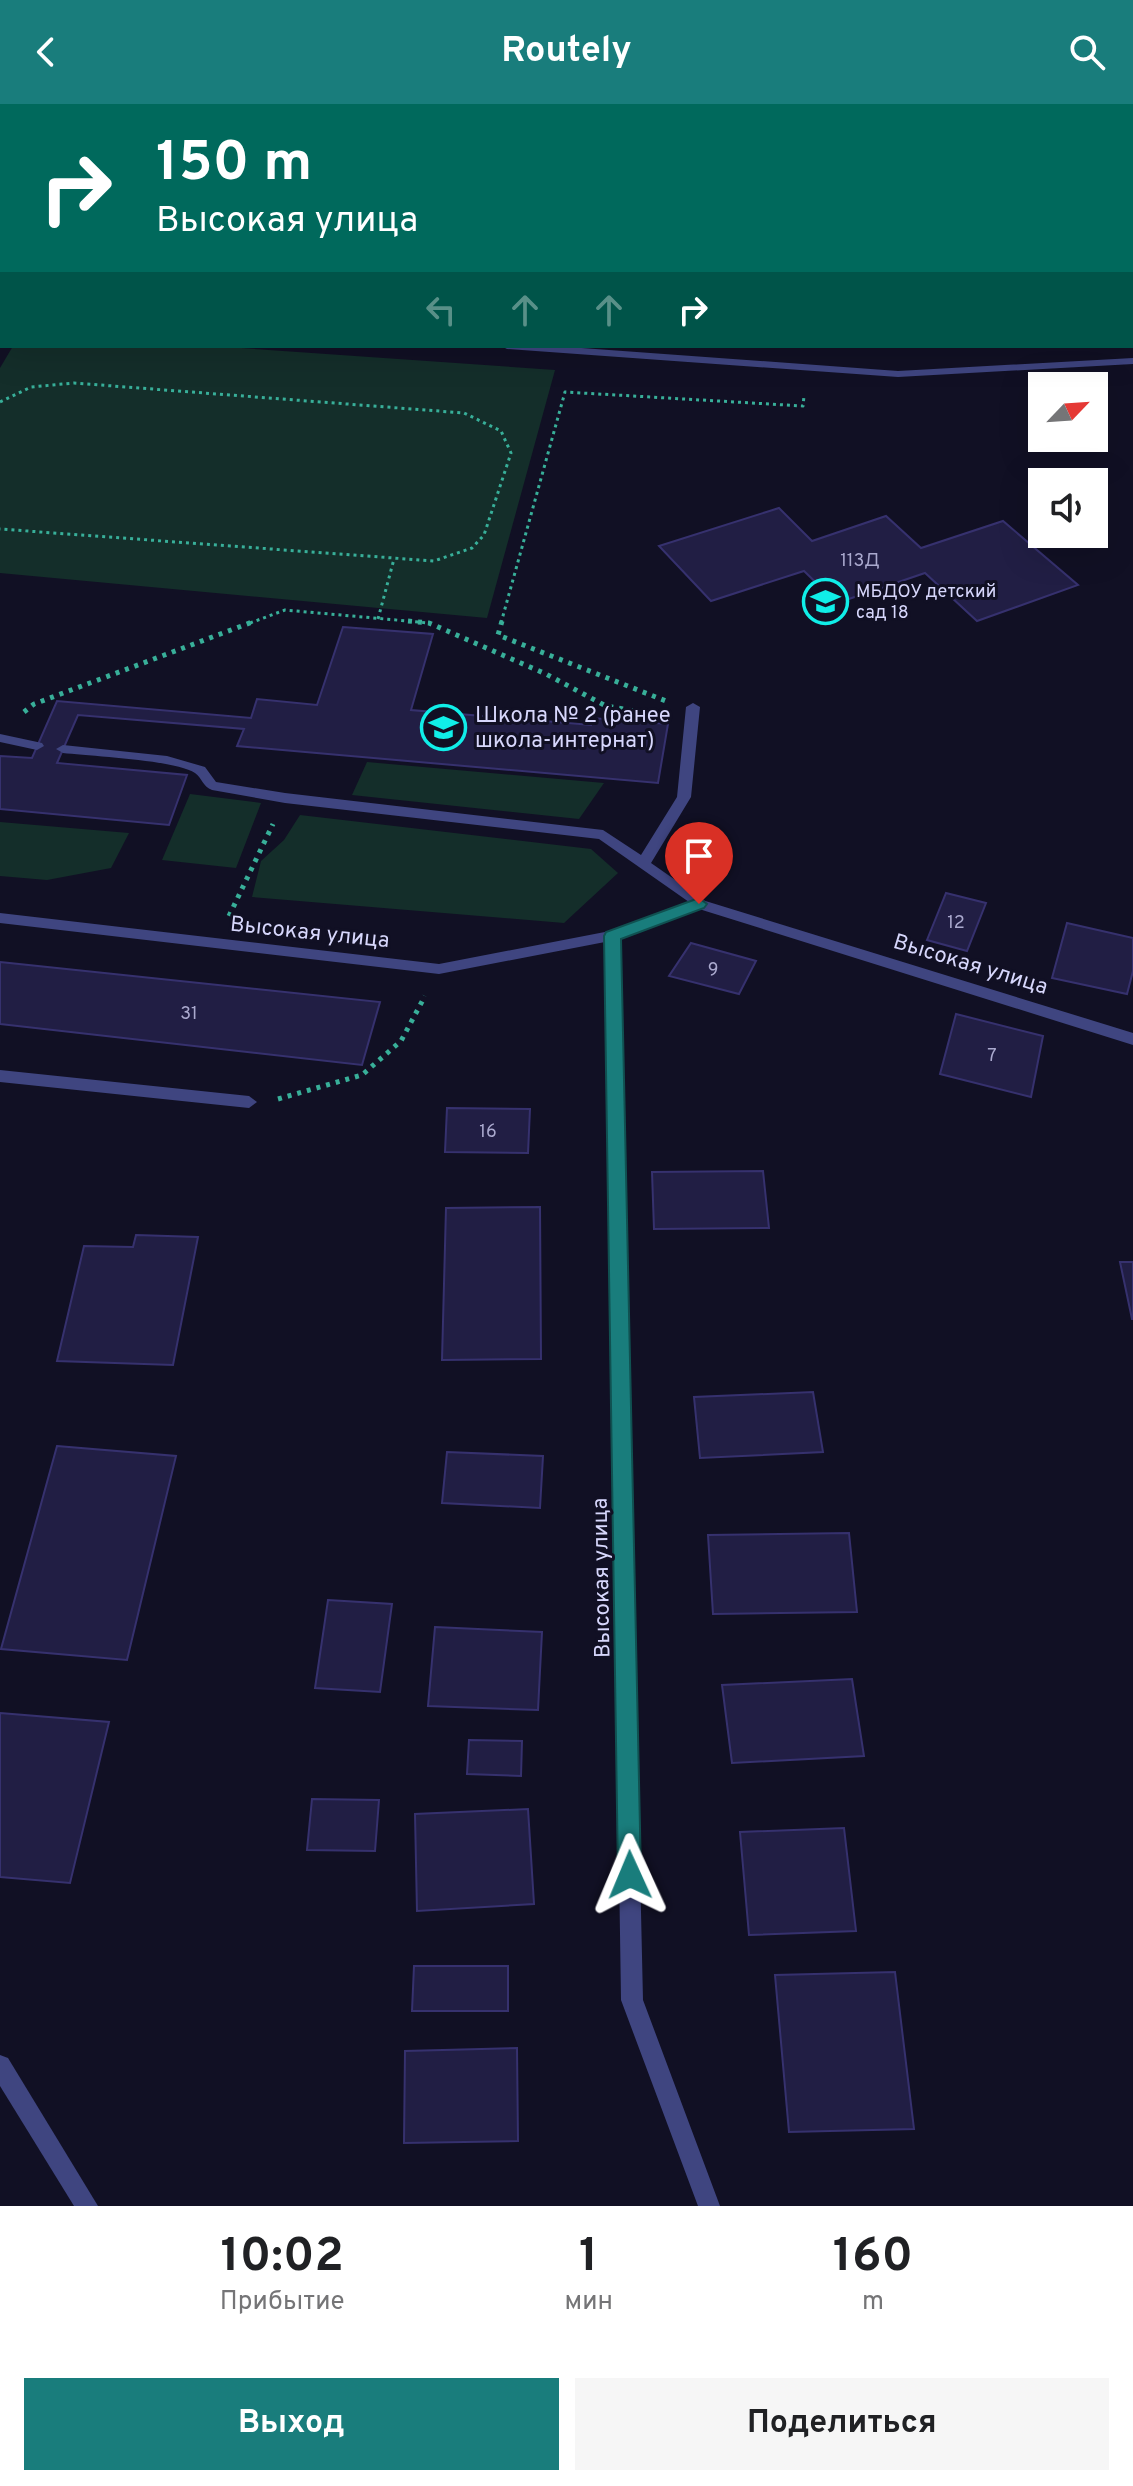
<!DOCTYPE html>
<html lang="ru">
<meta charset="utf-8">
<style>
body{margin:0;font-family:Overpass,sans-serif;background:#f6f6f6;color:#202124;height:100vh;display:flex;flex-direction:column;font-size:30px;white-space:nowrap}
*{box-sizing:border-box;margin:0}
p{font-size:26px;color:#757577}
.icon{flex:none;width:44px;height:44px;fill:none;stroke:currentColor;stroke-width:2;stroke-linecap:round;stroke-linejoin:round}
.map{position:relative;height:2102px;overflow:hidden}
.side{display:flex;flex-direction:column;background:#fff;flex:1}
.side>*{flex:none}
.top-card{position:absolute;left:0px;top:0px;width:1134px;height:244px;box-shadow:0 8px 32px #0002;background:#00695c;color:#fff;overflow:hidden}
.needle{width:52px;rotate:65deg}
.tools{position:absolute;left:1028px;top:268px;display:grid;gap:16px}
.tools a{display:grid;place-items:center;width:80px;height:80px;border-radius:0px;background:#fff;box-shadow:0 8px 32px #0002;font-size:40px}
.pin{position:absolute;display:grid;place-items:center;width:68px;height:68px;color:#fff;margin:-82px -34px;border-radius:50% 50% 50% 0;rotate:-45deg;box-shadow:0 0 8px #0007}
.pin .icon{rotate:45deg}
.me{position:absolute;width:88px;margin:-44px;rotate:359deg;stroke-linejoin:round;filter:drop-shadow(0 0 6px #0008)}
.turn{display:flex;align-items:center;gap:28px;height:168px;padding:0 24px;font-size:36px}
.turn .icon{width:104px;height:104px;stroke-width:2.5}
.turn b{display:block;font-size:56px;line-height:68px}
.lanes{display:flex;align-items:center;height:76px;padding:0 24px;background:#0003;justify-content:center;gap:40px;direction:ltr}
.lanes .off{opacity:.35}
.eta{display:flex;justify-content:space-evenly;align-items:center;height:136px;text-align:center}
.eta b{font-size:48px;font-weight:700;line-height:56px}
.primary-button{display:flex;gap:16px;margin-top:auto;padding:16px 24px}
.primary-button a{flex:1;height:92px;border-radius:0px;background:#197d7c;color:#fff;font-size:32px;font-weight:700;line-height:92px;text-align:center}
.primary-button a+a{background:#f6f6f6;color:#202124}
header{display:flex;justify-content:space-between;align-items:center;height:104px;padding:0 24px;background:#197d7c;color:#fff;font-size:36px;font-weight:700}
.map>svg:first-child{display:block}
.green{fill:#142e2a}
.building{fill:#211e44;stroke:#36316e;stroke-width:2}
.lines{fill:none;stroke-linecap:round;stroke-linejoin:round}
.path-far1{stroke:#38af99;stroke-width:3;stroke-dasharray:3 4;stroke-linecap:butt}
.path{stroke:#38af99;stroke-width:5;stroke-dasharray:4 6;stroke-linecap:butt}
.service{fill:#3f4580;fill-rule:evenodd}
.minor{fill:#3f4580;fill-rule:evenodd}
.tertiary{fill:#3f4580;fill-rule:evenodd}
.route{fill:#197d7c;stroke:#105151;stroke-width:2}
.labels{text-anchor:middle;stroke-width:6;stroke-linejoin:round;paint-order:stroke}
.number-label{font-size:18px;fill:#aaa9ce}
.far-poi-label{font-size:18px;fill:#d7d7fc;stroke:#111024;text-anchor:start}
.poi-label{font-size:22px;fill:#d7d7fc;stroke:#111024;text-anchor:start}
.street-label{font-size:22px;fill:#d7d7fc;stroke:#111024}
</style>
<header><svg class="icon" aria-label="back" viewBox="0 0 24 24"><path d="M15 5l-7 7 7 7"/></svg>Routely<svg class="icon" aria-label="search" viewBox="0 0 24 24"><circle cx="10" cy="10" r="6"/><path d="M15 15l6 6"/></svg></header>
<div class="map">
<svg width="1133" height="2102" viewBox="0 0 1133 2102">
<rect width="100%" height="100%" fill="#111024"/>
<!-- green -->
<g class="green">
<path d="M13,242h200l342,24 -68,248 -487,-45v-205z"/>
<path d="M367,658l237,21 -25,36 -227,-24z"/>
<path d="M190,690l71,9 -25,65 -74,-8z"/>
<path d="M300,711l291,34 27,24 -54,50 -312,-26 9,-36 23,-21z"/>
<path d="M0,718l129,11 -18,35 -64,12 -47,-4z"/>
</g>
<!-- building -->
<g class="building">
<path d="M920,0h84l-84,2z"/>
<path d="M779,404l33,33 74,-25 35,32 82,-27 75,64 -101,36 -52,-48 -88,30 -33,-32 -93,30 -52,-55z"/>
<path d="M343,523l90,7 -22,76 180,15 1,-7 76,6 -10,59 -421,-37 7,-17 -166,-14 -21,48 130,12 -18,50 -169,-16v-53l32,2 25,-57 194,17 6,-19 60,6z"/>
<path d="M946,789l40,10 -19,48 -40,-11z"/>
<path d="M1067,819l66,15v33l-6,23 -75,-16z"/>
<path d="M691,839l65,18 -17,33 -70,-18z"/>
<path d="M0,858l380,40 -18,63 -362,-41z"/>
<path d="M956,910l87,22 -12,61 -91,-23z"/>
<path d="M447,1004l83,1 -2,44 -83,-1z"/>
<path d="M763,1067l6,57 -115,1 -2,-57z"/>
<path d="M540,1103l1,152 -99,1 4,-152z"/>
<path d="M136,1131l62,2 -25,128 -116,-4 27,-115 49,1z"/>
<path d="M1120,1158h13v57h-1z"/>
<path d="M813,1288l10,60 -123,6 -6,-61z"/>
<path d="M57,1342l119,10 -49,204 -126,-11z"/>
<path d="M447,1348l96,4 -3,52 -98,-5z"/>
<path d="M849,1429l8,79 -144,2 -5,-79z"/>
<path d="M328,1496l64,4 -12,88 -65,-4z"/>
<path d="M435,1523l107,5 -4,78 -110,-4z"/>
<path d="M852,1575l12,77 -132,7 -10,-78z"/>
<path d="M0,1609l109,9 -39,161 -70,-6z"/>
<path d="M469,1636l53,1 -1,35 -54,-2z"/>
<path d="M312,1695l67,1 -4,51 -68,-1z"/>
<path d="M528,1705l6,95 -117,7 -2,-97z"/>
<path d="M844,1724l12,103 -107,4 -9,-103z"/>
<path d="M414,1862h94v45h-96z"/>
<path d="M895,1868l19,157 -125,3 -14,-157z"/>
<path d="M517,1944l1,93 -114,2 1,-92z"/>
</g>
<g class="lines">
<!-- path-far1 -->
<g class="path-far1">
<path d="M0,298l31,-15 43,-4 390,30 37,18 10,22 -27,82 -12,13 -38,13 -434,-32"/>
<path d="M378,515l16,-60"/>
<path d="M250,519l35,-13 144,13"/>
<path d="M501,519l64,-231 238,14 1,-10"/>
</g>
<!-- path -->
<g class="path">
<path d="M408,517l21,2 117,51 60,32 56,10"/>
<path d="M502,517l-4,14 168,66"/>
<path d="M24,608l10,-8 221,-83"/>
<path d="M229,812l44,-92"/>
<path d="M278,995l84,-24 39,-34 24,-45"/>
</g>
<!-- service -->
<g class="service">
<path d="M693,599l7,4 -9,90 -40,66 53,37 2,4 -2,4 -5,1 -100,-70 -314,-36 -73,-13c-9,-3 -10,-12 -17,-17 -19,-13 -105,-17 -132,-20l-7,-4 7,-4 104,11 38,11 11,15 69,11 318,37 38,25 36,-58 9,-90z"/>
<path d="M0,630l42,9 2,3 -7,4 -37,-8z"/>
<path d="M0,966l249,26 8,6 -8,6 -249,-26z"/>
<path d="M0,1951l8,3 90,148h-24l-74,-120z"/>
</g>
<!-- minor -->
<g class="minor">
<rect x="1043" y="0" width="10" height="2"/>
<rect x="1132" y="183" width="1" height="7"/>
<path d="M699,795l434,134v12l-434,-136 -80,30 24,1061 77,206h-22l-77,-206 -16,-1058 -166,32 -439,-51v-10l439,51 171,-33z"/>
</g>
<!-- tertiary -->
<g class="tertiary">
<rect x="0" y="202" width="2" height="6"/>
<path d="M501,242h53l344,25 235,-13v6l-235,13 -391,-28z"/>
</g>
</g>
<!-- route -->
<path class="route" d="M699,794l8,6 -3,4 -83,31 20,936 -3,8 -8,3 -9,-3 -3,-8 -14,-939 2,-4z"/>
<!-- icons -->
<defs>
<symbol id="school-ring" viewBox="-11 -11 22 22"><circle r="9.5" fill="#111024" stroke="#10eee8" stroke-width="1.5"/><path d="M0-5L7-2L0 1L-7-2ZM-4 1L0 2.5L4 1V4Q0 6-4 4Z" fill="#10eee8"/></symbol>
</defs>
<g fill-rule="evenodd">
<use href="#school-ring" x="800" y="472" width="51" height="51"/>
<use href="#school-ring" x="418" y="598" width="51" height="51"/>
</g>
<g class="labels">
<!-- number labels -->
<g class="number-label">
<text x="860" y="462">113Д</text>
<text x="956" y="824">12</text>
<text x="713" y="871">9</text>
<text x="189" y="915">31</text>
<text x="992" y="957">7</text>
<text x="488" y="1033">16</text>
</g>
<!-- far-poi labels -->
<g class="far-poi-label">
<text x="856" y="493">МБДОУ детский<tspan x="856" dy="21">сад 18</tspan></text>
</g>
<!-- poi labels -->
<g class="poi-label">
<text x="475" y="618">Школа № 2 (ранее<tspan x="475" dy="25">школа-интернат)</tspan></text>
</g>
<!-- street labels -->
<g class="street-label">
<text transform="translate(310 827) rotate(6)" y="8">Высокая улица</text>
<text transform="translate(971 859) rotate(17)" y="8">Высокая улица</text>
<text transform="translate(600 1474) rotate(-91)" y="8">Высокая улица</text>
</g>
</g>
</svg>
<div class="tools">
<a><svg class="needle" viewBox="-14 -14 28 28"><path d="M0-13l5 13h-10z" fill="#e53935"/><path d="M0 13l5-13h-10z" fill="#757577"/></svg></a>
<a><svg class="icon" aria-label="sound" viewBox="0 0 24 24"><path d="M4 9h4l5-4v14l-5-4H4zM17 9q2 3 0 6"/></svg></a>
</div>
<div class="pin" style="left:699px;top:800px;background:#d93025"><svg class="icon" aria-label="arrive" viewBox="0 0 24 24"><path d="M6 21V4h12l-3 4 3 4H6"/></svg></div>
<svg class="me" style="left:630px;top:1771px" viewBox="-20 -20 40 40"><path d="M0-17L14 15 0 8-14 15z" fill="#197d7c" stroke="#fff" stroke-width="4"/></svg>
<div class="top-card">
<div class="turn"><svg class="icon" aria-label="right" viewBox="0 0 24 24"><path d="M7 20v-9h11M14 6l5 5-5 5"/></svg><div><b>150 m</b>Высокая улица</div></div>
<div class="lanes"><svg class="icon off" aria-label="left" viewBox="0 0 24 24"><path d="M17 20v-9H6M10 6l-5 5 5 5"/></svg><svg class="icon off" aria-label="ahead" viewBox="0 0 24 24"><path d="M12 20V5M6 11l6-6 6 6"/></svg><svg class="icon off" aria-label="ahead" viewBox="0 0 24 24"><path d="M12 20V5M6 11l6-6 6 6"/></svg><svg class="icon" aria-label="right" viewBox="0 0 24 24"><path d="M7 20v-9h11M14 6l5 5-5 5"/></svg></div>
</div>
</div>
<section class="side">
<div class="eta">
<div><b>10:02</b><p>Прибытие</p></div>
<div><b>1</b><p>мин</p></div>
<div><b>160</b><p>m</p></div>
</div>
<div class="primary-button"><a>Выход</a><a>Поделиться</a></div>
</section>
